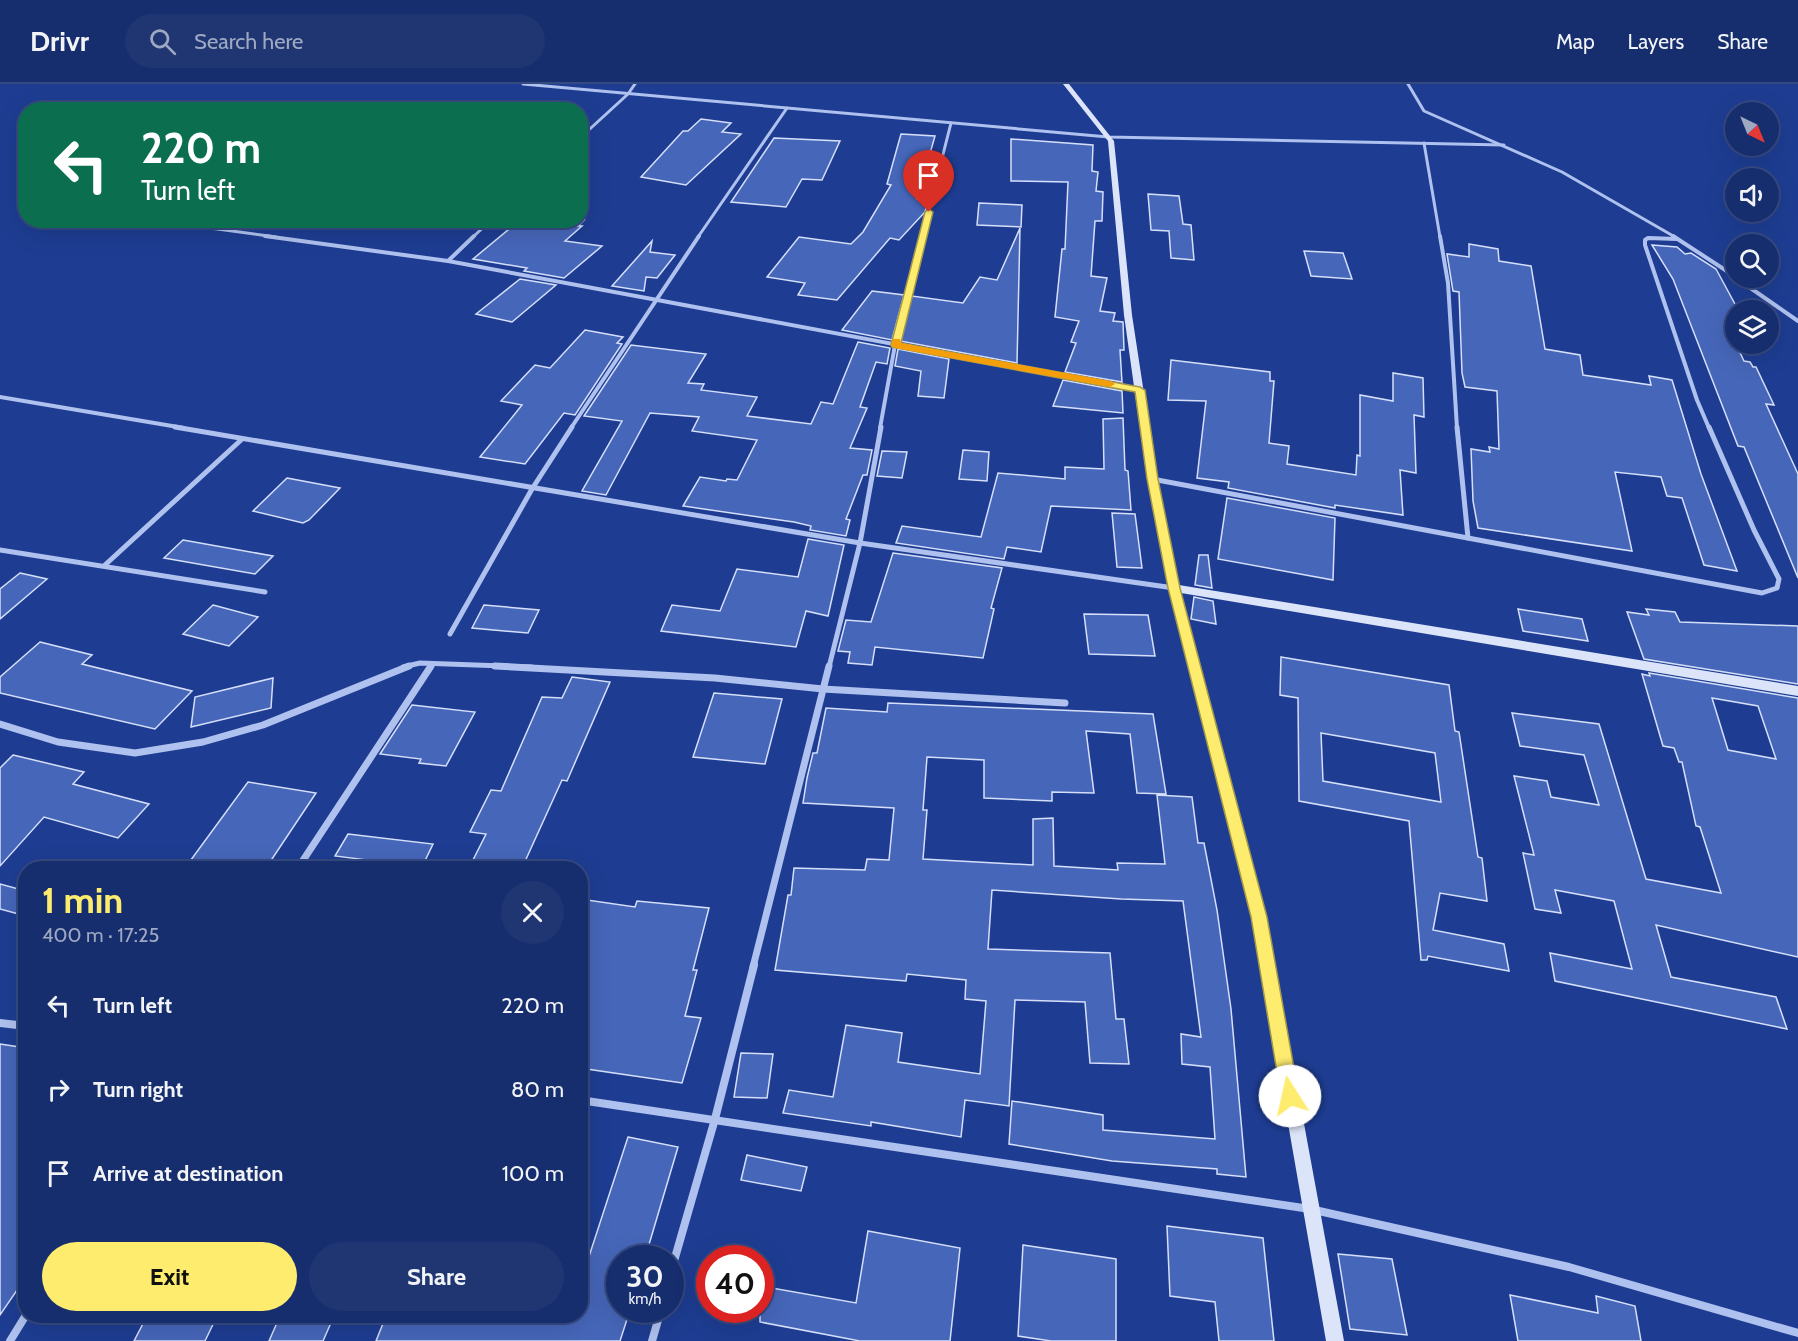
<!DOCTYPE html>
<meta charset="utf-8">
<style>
body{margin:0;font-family:Cabin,sans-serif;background:#1f3673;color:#f1f3f6;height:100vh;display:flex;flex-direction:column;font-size:22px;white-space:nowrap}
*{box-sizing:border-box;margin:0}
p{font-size:20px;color:#9ea8c2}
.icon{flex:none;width:33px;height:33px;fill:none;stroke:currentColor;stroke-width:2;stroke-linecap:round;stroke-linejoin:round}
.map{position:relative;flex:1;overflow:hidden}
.details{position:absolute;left:18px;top:777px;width:570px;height:462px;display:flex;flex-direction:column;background:#162e6e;border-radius:24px;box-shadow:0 6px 24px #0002,0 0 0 2px #354a81}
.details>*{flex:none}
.hud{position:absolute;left:18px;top:18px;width:570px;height:126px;border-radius:24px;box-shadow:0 6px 24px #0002,0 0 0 2px #354a81;background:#0b6e4f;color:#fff;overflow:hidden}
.needle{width:39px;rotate:137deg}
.buttons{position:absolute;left:1725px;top:18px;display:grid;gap:12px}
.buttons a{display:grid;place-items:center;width:54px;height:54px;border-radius:50%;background:#162e6e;box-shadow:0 6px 24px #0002,0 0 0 2px #354a81;font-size:30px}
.speed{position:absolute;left:606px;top:1161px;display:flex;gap:12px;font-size:30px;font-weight:700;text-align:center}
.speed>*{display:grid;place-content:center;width:78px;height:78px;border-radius:50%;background:#162e6e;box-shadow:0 6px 24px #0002,0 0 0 2px #354a81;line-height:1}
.speed small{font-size:15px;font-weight:400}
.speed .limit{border:9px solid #d22;background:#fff;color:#111}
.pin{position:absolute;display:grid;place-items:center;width:51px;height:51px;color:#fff;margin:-62px -26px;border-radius:50% 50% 50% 0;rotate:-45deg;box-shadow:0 0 6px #0007}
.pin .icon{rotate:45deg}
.me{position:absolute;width:66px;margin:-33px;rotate:350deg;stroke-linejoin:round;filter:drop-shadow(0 0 4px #0008)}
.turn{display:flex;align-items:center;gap:21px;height:126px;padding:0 24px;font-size:27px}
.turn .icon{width:78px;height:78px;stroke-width:2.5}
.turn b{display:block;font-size:42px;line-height:51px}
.round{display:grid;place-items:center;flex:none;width:63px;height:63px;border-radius:32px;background:#1f3673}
.overview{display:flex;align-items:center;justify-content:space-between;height:102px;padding:0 24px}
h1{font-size:36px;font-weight:700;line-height:45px;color:#fdec6e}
.button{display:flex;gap:12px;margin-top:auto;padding:12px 24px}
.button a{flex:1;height:69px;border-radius:36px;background:#fdec6e;color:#111;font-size:24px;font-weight:700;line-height:69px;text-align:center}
.button a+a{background:#1f3673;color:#f1f3f6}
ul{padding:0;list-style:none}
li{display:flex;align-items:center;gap:18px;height:84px;padding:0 24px}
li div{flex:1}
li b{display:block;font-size:22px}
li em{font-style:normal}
header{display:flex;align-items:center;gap:36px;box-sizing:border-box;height:84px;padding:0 30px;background:#162e6e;border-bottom:2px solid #354a81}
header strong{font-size:28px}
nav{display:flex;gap:33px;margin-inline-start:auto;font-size:21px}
.search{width:420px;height:54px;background:#1f3673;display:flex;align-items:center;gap:15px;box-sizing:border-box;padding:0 21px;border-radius:33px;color:#9ea8c2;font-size:22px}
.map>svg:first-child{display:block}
.building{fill:#4666b9;stroke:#d5dffa;stroke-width:1.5;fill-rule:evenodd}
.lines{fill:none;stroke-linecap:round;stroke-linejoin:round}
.street-far4{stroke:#afc1ee;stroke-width:3}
.street-far3{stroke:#afc1ee;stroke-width:4}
.street-far2{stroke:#afc1ee;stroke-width:5}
.street-far1{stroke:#afc1ee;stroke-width:7}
.street{stroke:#afc1ee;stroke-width:8}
.secondary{fill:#dce4fa;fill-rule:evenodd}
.route{fill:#fdec6e;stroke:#a49948;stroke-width:1.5}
.slow{fill:#f59e0b}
</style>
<header>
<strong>Drivr</strong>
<div class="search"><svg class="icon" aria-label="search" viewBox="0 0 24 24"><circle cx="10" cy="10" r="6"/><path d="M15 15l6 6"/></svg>Search here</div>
<nav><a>Map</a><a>Layers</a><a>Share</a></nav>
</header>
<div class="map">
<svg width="1798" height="1257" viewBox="0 0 1798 1257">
<rect width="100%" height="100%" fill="#1e3d92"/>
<!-- building -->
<g class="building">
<path d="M701,35l30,4 -9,9 19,2 -55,51 -45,-8 42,-46h5z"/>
<path d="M901,50l34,2 -18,63 11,1 -3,12 -26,28 -9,-2 -53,62 -39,-5 7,-12 -38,-6 32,-40 52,7 12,-12 28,-47 -4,-1z"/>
<path d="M774,54l66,3 -18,39 -20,-1 -16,28 -55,-5z"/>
<path d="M1011,55l82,6 -1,26 6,1 -2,19 7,1 -1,29h-7l-4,55 16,2 -7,33 15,2 -2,8 10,1 1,28h-4l2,32 -57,-10 11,-29 -5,-1 8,-21 -24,-4 7,-68h3l3,-67 -57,-1z"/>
<path d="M1148,110l31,2 4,28 8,1 3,35 -23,-2 -2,-27 -18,-1z"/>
<path d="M979,119l43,2 -1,22 -44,-2z"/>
<path d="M520,136h64l-6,6h4l-17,15 37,5 -38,32 -40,-7 3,-3 -54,-9z"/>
<path d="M1020,144l-3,135 -117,-22 12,-45 51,7 17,-26 17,3z"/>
<path d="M652,157l-2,11 25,3 -18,23 -11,-1 -2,14 -32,-5z"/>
<path d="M1469,160l29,5 1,12 32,5 14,83 35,6 3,20 68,10 -2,-9 23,4 29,94 36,97 -33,-6 -22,-67 -15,-2 -6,-19 -46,-5 17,79 -154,-23 -5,-27 -2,-52 19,3 -1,-5 10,2 -2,-58 -32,-4 -3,-14 -3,-81 -6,-1 -6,-37 22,3z"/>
<path d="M1652,161l25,2 8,7 6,-1 25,16 20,37v38l8,17 6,1 3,5h3l18,38 -8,-1 32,70v104l-54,-131 -6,-1 -65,-167z"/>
<path d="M1304,167l39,2 9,26 -41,-3z"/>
<path d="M520,195l36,6 -44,37 -36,-8z"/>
<path d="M872,207l32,4 -12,45 -50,-10z"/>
<path d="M585,246l38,7 -6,6 5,1 -47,71 -11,-2 -39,51 -45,-7 42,-52 -21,-4 34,-36 15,3z"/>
<path d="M858,258l32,6 -3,16 -11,-2 -16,45 7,1 -17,40 22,2 -5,25h-4l-17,44 4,1 -4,16 -36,-6 1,-4 -17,-4 -111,-16 17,-29 26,4 1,-2 10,1 20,-40 -65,-9 7,-14 -49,-4 -44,82 -24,-4 40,-70 -38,-5 47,-71 75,9 -18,29 16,1 -3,6 56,7 -10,19 64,8 10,-22 12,2z"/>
<path d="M898,265l51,10 -5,39 -26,-2 3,-25 -26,-5z"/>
<path d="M1171,276l99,12v9h4l-5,62 20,3 -2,18 69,11 1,-20 3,1v-61l33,6v-28l30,5 1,39 -10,-2 2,58 -16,-3 3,45 -68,-10v3l-107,-20 1,-6 -32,-4 9,-77 -38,-1z"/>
<path d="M1063,296l59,11 1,22 -70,-7z"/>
<path d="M1123,334l2,52 3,1 3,39 -80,-4 -10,46 -34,-5 -3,12 -108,-16 6,-17 79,11 17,-64 67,6v-12l39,2 -1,-50z"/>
<path d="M963,366l26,2 -2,29 -28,-2z"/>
<path d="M882,367l25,1 -5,26 -25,-2z"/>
<path d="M287,394l53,10 -31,32 -6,3 -50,-12z"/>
<path d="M1227,414l108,20 -2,62 -115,-21z"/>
<path d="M1112,429l23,1 7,54 -25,-1z"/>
<path d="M808,455l36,6 -16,71 -22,-5 -10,36 -135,-16 11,-26 48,6 17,-42 61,8z"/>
<path d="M183,456l90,16 -18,18 -91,-16z"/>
<path d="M893,469l109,15 -11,40 3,1 -11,49 -108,-11 -3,18 -24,-2 2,-11 -12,-1 8,-31 25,2z"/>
<path d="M1199,471h9l4,33 -17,-3z"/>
<path d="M20,489l27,6 -47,40v-30z"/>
<path d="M1194,513l19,4 3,23 -25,-5z"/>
<path d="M213,521l45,12 -29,29 -46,-12z"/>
<path d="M484,521l55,5 -11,23 -56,-5z"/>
<path d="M1518,525l64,10 6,22 -65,-10z"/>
<path d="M1646,525l29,3 5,10 118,4v58l-154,-25 -17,-47 22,3z"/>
<path d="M1084,530l64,1 7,41 -66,-2z"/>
<path d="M40,558l52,13 -10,9 110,27 -37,38 -155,-36v-16z"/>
<path d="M1281,573l168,28 6,46 4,1 19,125 4,1 5,43 -47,-8 -7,37 71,14 5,27 -81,-15 -1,4h-6l-12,-139 -110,-20 -1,-103 -18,-3zM1321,649l114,20 6,49 -118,-21z"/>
<path d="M1649,589l149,25v259l-142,-32 15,52 105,20 11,32 -232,-48 -5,-28 82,16 -18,-68 -59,-11 6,23 -26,-4 -12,-56 11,2 -20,-79 33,5 4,16 48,8 -15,-50 -64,-9 -8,-33 87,11 47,155 75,14 -21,-66 -4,-1 -14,-64h-3l-5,-14 -11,-2 -21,-72 8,2zM1712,614l46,8 18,53 -48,-9z"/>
<path d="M572,593l38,5 -43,99 -5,-1 -40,88h-53l17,-34 -16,-2 21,-42 10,1 41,-94 20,1z"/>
<path d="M273,594l-2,30 -80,19 4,-30z"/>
<path d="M714,609l68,6 -17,65 -72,-7z"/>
<path d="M888,619l265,11 13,80 -29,-1 -7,-59 -44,-3 8,62 -42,-1v9l-68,-3v-38l-57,-3 -4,53h4l-4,49 110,6v-46l20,-1 1,48 64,4 -1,-7 48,1 -8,-69 35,2 6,46h6l13,67 14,99 15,168 -29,-3v-5l-105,-8 -103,-17 3,-43 91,14v15l112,9 -5,-72 -28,-3 -1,-30 20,3 -18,-136 -62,-2 -129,-9 -4,59 122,4 6,66h8l5,45 -39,-1 -5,-61 -70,-2 -6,106 -44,-6 -4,37 -90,-15v4l-88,-13 6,-23 44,7 13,-72 56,8 -4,29 82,12 6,-73 -21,-2 1,-19 -59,-6 -1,7 -131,-11 13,-75h3l3,-27 71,2 2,-11 22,1 5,-52 -91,-5 4,-25 6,-25h4l9,-45 61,4z"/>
<path d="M412,621l63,7 -29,54 -27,-3 2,-4 -41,-5z"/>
<path d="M13,671l71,17 -11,12 76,20 -31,34 -74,-21 -44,49v-98z"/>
<path d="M248,698l68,11 -50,75h-81z"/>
<path d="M348,750l85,10 -11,23 -87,-11z"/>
<path d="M0,800l26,7v25l-26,-7z"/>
<path d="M580,815l55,8 2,-6 72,7 -16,62h4l-12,46 16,2 -19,65 -102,-15z"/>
<path d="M0,960l26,4v229l-26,38z"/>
<path d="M741,969l32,1 -6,44 -33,-1z"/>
<path d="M628,1053l50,10 -33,111h-25v52h10l-10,31h-244l10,-25h194v-32z"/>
<path d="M747,1071l60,12 -6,24 -60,-11z"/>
<path d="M1167,1142l96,12 11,103h-55l-4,-39 -45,-6z"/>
<path d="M868,1147l92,17 -10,93h-90l-100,-19v-36l96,17z"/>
<path d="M1023,1161l93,14v82h-65l-33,-5z"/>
<path d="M1338,1170l54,5 15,76 -57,-6z"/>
<path d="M1510,1211l88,18 -2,-17 39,10 6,35h-123z"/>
<path d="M147,1232h70l-12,25h-71z"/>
<path d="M280,1232h54l-11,25h-54z"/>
</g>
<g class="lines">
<!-- street-far4 -->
<g class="street-far4">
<path d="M523,0l585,53 396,8"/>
<path d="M1408,0l16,27 138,61 113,65"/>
<path d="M580,54l48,-44 7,-10"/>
<path d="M1424,59l16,94"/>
<path d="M151,136l125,17"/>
<path d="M473,153l18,-17"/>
<path d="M698,153l89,-129"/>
<path d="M922,153l29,-114"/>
</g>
<!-- street-far3 -->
<g class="street-far3">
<path d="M265,152l183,25 692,129"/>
<path d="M1440,152l8,47 9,145"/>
<path d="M1673,152l63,41"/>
<path d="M1677,155l-29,-1 -3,2v5l52,155 12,28"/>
<path d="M448,177l26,-25"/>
<path d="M1736,194l62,43"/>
<path d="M0,313l184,31"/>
<path d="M571,344l128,-192"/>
<path d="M880,344l15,-83 28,-109"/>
</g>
<!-- street-far2 -->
<g class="street-far2">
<path d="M175,343l685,116 314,45"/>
<path d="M1457,343l11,111"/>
<path d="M1152,395l610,114 15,-5 2,-9 -25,-49 -45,-103"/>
<path d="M0,466l265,42"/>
<path d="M105,481l136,-125"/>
<path d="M450,550l82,-145 40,-62"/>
<path d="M403,583l17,-4 112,4"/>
<path d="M430,583l2,-3"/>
<path d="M829,583l31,-124 21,-116"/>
</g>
<!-- street-far1 -->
<g class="street-far1">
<path d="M495,582l220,12 108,11 242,14"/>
<path d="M0,640l58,18 77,11 68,-11 60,-17 146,-59"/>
<path d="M298,784l133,-202"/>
<path d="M753,883l76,-301"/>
</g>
<!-- street -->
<g class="street">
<path d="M0,939l26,3"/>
<path d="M580,1016l730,109 259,58 229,66"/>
<path d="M670,1191l45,-156 39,-154"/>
<path d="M10,1257l16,-26"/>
<path d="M652,1257l9,-31"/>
</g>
<!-- secondary -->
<path class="secondary" d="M1063,0h6l45,57 18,174 25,164 22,106 619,101v10l-617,-103 85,324 78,424h-18l-74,-424 -83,-329 -22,-109 -23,-164 -16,-174z"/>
</g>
<!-- route -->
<path class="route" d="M929,125l4,3 -32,131 239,44 5,3 13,89 22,109 87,329 32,179 -3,7 -6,2 -6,-2 -3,-7 -30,-179 -83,-329 -21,-109 -12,-87 -243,-45 -1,-2 34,-133z"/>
<!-- slow -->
<path class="slow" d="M893,255h7l1,4 209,38 5,3 -5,3 -215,-39 -4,-3z"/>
</svg>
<div class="buttons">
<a><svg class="needle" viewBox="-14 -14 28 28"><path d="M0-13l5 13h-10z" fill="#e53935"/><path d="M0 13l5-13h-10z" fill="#9ea8c2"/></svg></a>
<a><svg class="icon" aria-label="sound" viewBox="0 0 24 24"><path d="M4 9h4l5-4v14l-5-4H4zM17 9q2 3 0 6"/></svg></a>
<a><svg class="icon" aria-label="search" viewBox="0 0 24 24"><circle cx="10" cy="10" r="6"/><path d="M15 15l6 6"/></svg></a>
<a><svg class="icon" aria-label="layers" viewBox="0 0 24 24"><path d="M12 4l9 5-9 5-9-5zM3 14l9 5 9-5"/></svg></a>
</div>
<div class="speed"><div>30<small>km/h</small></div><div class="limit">40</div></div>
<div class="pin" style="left:929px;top:128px;background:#d93025"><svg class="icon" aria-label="arrive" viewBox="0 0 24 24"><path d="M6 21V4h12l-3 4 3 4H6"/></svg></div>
<svg class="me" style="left:1290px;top:1012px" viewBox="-20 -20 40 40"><circle r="19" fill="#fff"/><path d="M0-13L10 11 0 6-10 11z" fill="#fdec6e"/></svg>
<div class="hud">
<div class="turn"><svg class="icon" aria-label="left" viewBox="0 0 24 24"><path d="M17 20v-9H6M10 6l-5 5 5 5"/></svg><div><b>220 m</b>Turn left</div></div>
</div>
<section class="details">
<div class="overview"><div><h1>1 min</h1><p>400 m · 17:25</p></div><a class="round"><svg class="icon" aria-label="close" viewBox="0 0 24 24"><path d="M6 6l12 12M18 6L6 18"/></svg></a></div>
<ul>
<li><svg class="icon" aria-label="left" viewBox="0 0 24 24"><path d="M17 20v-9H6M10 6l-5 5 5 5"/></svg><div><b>Turn left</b></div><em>220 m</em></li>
<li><svg class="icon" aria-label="right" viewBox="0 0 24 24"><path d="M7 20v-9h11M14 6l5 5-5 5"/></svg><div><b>Turn right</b></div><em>80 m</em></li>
<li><svg class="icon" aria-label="arrive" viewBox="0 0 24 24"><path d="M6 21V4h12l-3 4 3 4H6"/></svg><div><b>Arrive at destination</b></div><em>100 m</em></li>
</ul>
<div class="button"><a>Exit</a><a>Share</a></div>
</section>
</div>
